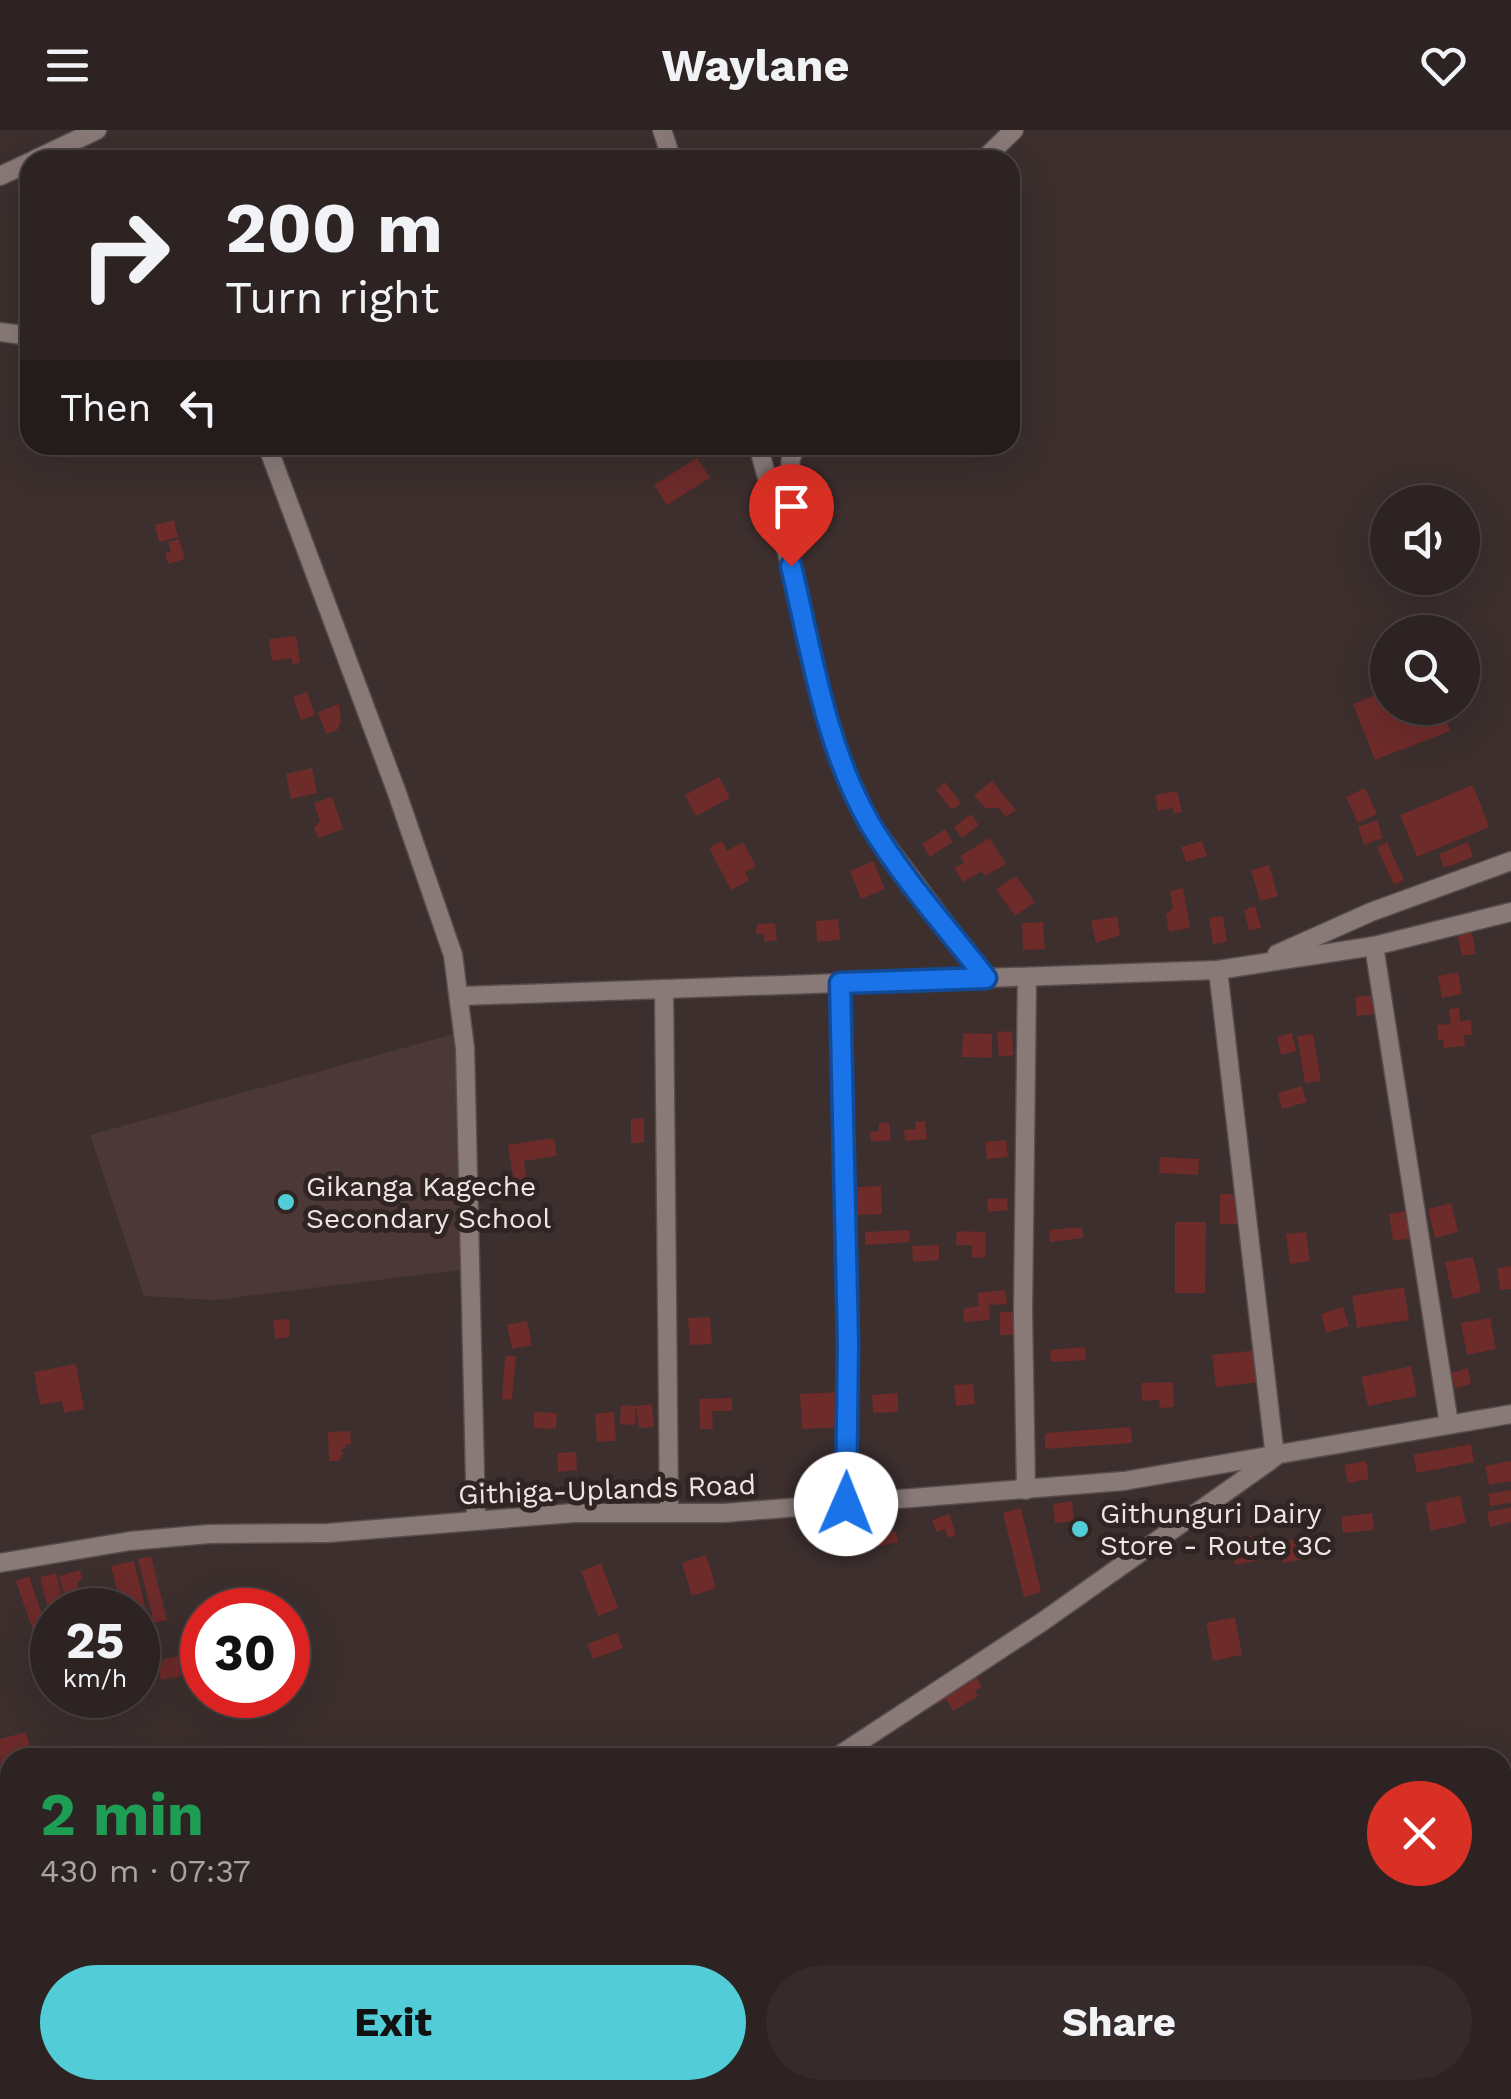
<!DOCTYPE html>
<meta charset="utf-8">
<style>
body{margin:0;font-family:"Work Sans",sans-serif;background:#352b2a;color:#f1f3f6;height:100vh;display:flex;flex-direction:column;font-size:38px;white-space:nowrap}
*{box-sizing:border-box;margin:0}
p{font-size:32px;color:#a7a4a5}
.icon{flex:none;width:55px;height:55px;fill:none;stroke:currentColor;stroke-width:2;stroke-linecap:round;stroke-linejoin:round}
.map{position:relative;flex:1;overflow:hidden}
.sheet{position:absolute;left:0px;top:1618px;width:1512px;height:352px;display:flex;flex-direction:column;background:#2d2322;border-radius:30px 30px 0 0;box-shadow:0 10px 40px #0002,0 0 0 2px #484040}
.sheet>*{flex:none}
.top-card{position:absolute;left:20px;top:20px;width:1000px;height:305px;border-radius:30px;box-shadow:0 10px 40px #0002,0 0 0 2px #484040;background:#2d2322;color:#f1f3f6;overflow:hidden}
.fabs{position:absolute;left:1370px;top:355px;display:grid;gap:20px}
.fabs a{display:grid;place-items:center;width:110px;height:110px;border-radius:50%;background:#2d2322;box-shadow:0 10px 40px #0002,0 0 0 2px #484040;font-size:50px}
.speed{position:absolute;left:30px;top:1458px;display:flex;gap:20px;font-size:50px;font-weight:700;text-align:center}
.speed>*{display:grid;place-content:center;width:130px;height:130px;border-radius:50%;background:#2d2322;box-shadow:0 10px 40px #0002,0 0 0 2px #484040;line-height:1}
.speed small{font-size:25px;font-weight:400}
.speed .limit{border:15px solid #d22;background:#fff;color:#111}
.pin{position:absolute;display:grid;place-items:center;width:85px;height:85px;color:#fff;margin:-102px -42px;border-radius:50% 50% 50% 0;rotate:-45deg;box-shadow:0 0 10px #0007}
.pin .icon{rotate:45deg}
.me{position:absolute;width:110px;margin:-55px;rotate:1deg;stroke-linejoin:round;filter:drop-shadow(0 0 8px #0008)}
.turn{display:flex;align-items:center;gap:35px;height:210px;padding:0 40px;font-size:45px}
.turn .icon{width:130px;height:130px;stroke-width:2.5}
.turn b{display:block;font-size:70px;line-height:85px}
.then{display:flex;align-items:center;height:95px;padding:0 40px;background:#0003;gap:20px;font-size:38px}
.round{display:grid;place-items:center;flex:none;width:105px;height:105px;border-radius:52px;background:#352b2a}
.overview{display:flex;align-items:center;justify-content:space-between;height:170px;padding:0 40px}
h1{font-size:60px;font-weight:700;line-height:75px;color:#1e9e55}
.button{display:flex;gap:20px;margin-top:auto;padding:20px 40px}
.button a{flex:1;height:115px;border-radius:60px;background:#52ccd6;color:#111;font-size:40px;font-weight:700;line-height:115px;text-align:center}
.button a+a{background:#352b2a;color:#f1f3f6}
header{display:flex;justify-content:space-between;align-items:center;height:130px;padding:0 40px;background:#2d2322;font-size:45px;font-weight:700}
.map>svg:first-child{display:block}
.built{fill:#4b3837}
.building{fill:#6d2b2a}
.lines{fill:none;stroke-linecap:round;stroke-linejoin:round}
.street-casing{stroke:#574d4c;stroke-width:21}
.street{stroke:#897a78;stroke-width:18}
.route-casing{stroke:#114b97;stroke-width:25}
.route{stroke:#1a73e8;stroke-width:18}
.poi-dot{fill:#52ccd6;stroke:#312524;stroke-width:4}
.labels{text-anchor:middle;stroke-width:10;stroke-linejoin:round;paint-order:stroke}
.poi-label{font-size:28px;fill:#eee6e5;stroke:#312524;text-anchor:start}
.street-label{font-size:28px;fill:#eee6e5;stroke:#312524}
</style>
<header><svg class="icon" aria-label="menu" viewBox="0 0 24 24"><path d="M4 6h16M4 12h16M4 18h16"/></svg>Waylane<svg class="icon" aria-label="heart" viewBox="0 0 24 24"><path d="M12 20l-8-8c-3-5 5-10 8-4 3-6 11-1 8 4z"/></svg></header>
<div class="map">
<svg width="1511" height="1969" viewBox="0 0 1511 1969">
<rect width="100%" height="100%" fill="#3c2f2e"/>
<!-- built -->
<path class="built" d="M457,903l3,237 -245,30 -71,-4 -54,-161z"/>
<!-- building -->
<g class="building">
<path d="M697,328l13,20 -43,27 -13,-20z"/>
<path d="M174,390l4,17 -19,5 -4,-17z"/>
<path d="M179,409l6,20 -17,5 -3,-11 6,-2 -3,-9z"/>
<path d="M296,506l4,27 -8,1v-6l-20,3 -3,-22z"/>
<path d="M1388,560v18h53l9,23 -75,29 -22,-56z"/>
<path d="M307,562l8,23 -14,5 -8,-23z"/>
<path d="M339,574l2,17 -4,9 -11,4 -8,-22z"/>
<path d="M312,638l5,25 -26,6 -5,-25z"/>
<path d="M719,647l11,21 -34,18 -11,-21z"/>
<path d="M992,651l24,29 -10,7 -7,-9h-14l-11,-13z"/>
<path d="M945,652l16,21 -9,7 -16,-20z"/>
<path d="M1473,655l16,42 -72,30 -17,-42z"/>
<path d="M1365,658l12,26 -19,9 -12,-26z"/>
<path d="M1177,661l5,21 -8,2 -1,-6 -15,3 -3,-16z"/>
<path d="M332,667l11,32 -25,9 -4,-10 6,-7 -6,-18z"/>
<path d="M971,684l8,11 -17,13 -8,-11z"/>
<path d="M1377,690l6,18 -19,7 -6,-18z"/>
<path d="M945,699l8,13 -23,15 -8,-13z"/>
<path d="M990,708l16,26 -21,12 -3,-5 -19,11 -9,-14 10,-5 -4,-7z"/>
<path d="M722,711l5,10 16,-9 13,24 -11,6 4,8 -18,10 -22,-42z"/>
<path d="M1202,711l5,15 -21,6 -5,-15z"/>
<path d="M1387,712l17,38 -10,5 -17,-38z"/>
<path d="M1468,712l5,15 -29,11 -5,-14z"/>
<path d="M873,731l12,28 -24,10 -11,-28z"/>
<path d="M1269,735l9,31 -18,5 -9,-31z"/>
<path d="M1016,746l19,26 -20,14 -19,-27z"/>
<path d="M1183,758l7,40 -21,4 -3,-17 7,-7 -3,-17z"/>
<path d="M1255,776l6,22 -12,3 -5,-21z"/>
<path d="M1117,786l3,19 -24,8 -5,-22z"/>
<path d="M1223,786l4,26 -14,2 -4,-26z"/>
<path d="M838,789l2,21 -23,2 -1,-21z"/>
<path d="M1043,792l2,27 -22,1 -1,-27z"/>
<path d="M775,793l2,17 -12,2 -2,-9 -7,1 1,-10z"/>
<path d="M1471,799l5,25 -14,2 -5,-24z"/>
<path d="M1458,842l4,22 -20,4 -4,-22z"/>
<path d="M1376,865l2,19 -21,2 -2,-19z"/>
<path d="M1459,878l1,13 11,-1 1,15h-8l1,11 -21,2 -1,-8h-5l-1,-15 14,-1 -2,-15z"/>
<path d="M1012,901l2,24 -15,2 -2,-25z"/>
<path d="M963,903l29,1v24l-30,-1z"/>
<path d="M1292,903l4,18 -15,4 -4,-18z"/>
<path d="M1313,904l8,47 -16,2 -8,-47z"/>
<path d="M1302,956l5,16 -25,7 -4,-16z"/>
<path d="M644,988v25h-13v-24z"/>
<path d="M925,991l2,18 -22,2 -1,-11 12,-1 -1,-7z"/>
<path d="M889,992l2,18 -20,2 -1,-10 9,-1v-8z"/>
<path d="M554,1008l3,18 -33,5 4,27 -13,2 -7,-45z"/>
<path d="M1006,1010l2,17 -21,2 -2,-17z"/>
<path d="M1160,1027l39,2 -1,16 -39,-2z"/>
<path d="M881,1056l1,28 -25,1 -1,-28z"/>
<path d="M1220,1064h18l-1,30h-17z"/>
<path d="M1007,1068l1,12 -20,2 -1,-13z"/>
<path d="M1451,1073l7,29 -23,6 -7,-29z"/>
<path d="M1407,1081l4,27 -18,3 -4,-27z"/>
<path d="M1175,1092h31l-1,71h-30z"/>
<path d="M1082,1097l1,11 -33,4 -1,-12z"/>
<path d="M909,1100l1,12 -45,3v-13z"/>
<path d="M957,1101l29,1 -1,26 -13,-1v-12h-16z"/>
<path d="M1306,1102l4,29 -20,3 -4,-30z"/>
<path d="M939,1115v15l-26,2 -1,-16z"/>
<path d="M1473,1127l8,35 -28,7 -8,-37z"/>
<path d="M1511,1136v23l-11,1 -3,-22z"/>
<path d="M1404,1157l5,33 -52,8 -5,-32z"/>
<path d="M1005,1160l2,14 -18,1 1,15 -26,2 -1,-13 16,-3 -2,-13z"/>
<path d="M1343,1177l6,19 -23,7 -5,-19z"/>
<rect x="1000" y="1182" width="23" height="23"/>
<path d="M710,1187l2,27 -22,1 -2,-27z"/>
<path d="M1490,1188l6,31 -29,6 -6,-32z"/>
<path d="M289,1189l1,18 -15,2 -2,-19z"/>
<path d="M527,1191l5,24 -20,4 -5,-24z"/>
<path d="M1085,1217l1,13 -35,2 -1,-12z"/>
<path d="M1258,1220l3,32 -45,5 -4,-32z"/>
<path d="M505,1226h11l-4,44 -10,-1z"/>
<path d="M76,1234l8,45 -20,4 -2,-12 -22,4 -6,-33z"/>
<path d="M1411,1236l6,30 -49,10 -7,-29z"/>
<path d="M1468,1238l3,16 -16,4 -4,-15z"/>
<path d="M1173,1252l1,25 -14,1 -1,-8 -17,1 -1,-18z"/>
<path d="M973,1254l2,20 -19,2 -2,-21z"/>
<path d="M840,1262l2,35 -40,2 -2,-35z"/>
<path d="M898,1263v19l-25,1 -1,-18z"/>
<path d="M732,1268v13h-20l1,18h-13l-1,-30z"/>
<path d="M652,1274l2,23 -15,1 -3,-22z"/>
<path d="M621,1275l15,1 -1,19 -15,-1z"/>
<path d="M534,1282l23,1 -1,16 -22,-1z"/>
<path d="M614,1282l2,29 -19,1 -2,-28z"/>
<path d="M1131,1297l1,16 -87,6v-16z"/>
<path d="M350,1301l1,14 -5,-1v5h-5l2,5 -4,7h-10l-1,-29z"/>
<path d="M1471,1314l3,18 -57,11 -4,-18z"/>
<path d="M576,1322l1,18 -19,2 -1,-19z"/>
<path d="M1366,1331l3,18 -21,4 -4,-18z"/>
<path d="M1511,1331v20l-22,4 -4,-19z"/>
<path d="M1511,1360v13l-21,3 -2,-12z"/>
<path d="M1460,1366l6,27 -35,8 -6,-28z"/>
<path d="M1072,1371l2,20 -19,2 -2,-19z"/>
<path d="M1511,1377v15l-21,5 -3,-15z"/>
<path d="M1021,1378l20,84 -17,5 -21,-84z"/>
<path d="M1372,1383l2,17 -31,3 -2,-16z"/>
<path d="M949,1384l7,21 -8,3 -3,-9 -9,3 -4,-12z"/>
<path d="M896,1401l2,11 -24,5 -2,-12z"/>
<path d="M1255,1405l5,25 -25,5 -5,-25z"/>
<path d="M1299,1409l3,21 -19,3 -4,-21z"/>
<path d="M706,1425l10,33 -24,8 -10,-33z"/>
<path d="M151,1426l16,64 -13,3 -16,-64z"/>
<path d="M134,1431l13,54 -9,3v-8h-16l-11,-44z"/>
<path d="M601,1433l17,45 -20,8 -17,-45z"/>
<path d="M80,1440l2,10 -5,2 7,28h-16l-9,-34z"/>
<path d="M56,1443l9,37h-13l-1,10 -11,-43z"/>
<path d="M29,1446l23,68v6l-11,4 -25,-73z"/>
<path d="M1235,1487l7,38 -29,6 -7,-38z"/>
<path d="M617,1503l6,15 -30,11 -6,-15z"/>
<path d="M179,1526l3,20 -21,4 -4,-19z"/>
<path d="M975,1545l7,12 -7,4 3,5 -25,15 -7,-12 -8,5 -3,-6z"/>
<path d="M26,1602l7,26h-23v47l-9,2 -1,-68z"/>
</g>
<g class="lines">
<defs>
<g id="street">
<path d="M662,0l10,30"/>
<path d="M34,30l63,-30"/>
<path d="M983,30l31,-30"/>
<path d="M0,46l30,-14"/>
<path d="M0,202l30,4"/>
<path d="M267,315l129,345 57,165 12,93 11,471"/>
<path d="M758,315l22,80"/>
<path d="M797,315l-6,13 -8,77 35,150 23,77 29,61 116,155"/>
<path d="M1374,816l75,478"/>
<path d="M1277,824l94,-42 140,-51"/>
<path d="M1218,840l57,487"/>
<path d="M840,853l7,360 -1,161"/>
<path d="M664,859l5,524"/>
<path d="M461,866l757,-26 156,-24 137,-34"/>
<path d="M1026,1360l-3,-178 4,-335"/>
<path d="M0,1433l130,-22 79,-7 119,-1 245,-20h151l400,-32 387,-67"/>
<path d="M835,1628l207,-136 229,-162"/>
<path d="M124,1960l3,9"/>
<path d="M409,1969l1,-9"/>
<path d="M1226,1969l3,-9"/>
</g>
</defs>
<!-- street casing -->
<use href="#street" class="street-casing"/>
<!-- street -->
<use href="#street" class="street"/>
</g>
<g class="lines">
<defs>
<path id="route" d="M791,436c21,87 34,180 79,258 33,55 77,104 116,154l-146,5 8,360 -2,161"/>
</defs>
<!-- route casing -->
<use href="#route" class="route-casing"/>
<!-- route -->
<use href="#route" class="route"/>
</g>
<!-- markers -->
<g class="poi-dot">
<circle cx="286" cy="1072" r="10"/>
<circle cx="1080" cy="1399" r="10"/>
</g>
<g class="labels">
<!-- poi labels -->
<g class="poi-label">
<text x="306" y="1066">Gikanga Kageche<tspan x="306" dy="32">Secondary School</tspan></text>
<text x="1100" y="1393">Githunguri Dairy<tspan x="1100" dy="32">Store - Route 3C</tspan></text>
</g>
<!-- street labels -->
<g class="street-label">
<text transform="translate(607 1359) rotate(-2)" y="10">Githiga-Uplands Road</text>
</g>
</g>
</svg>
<div class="fabs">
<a><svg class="icon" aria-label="sound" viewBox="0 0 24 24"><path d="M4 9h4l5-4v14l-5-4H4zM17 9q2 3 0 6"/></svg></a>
<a><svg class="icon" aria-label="search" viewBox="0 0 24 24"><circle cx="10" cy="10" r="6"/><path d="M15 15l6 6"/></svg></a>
</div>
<div class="speed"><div>25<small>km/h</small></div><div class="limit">30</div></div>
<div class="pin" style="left:791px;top:436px;background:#d93025"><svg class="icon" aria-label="arrive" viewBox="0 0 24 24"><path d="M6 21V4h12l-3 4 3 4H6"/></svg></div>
<svg class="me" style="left:846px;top:1374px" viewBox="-20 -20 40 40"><circle r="19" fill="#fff"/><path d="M0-13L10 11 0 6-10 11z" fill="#1a73e8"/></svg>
<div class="top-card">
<div class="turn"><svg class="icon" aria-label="right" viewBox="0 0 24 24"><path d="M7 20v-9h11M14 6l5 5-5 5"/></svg><div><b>200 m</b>Turn right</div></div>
<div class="then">Then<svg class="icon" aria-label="left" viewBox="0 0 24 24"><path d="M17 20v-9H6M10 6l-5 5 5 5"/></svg></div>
</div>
<section class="sheet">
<div class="overview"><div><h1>2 min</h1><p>430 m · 07:37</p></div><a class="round" style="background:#d93025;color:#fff"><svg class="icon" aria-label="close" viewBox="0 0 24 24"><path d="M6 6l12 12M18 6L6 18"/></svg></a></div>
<div class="button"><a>Exit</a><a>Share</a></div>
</section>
</div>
